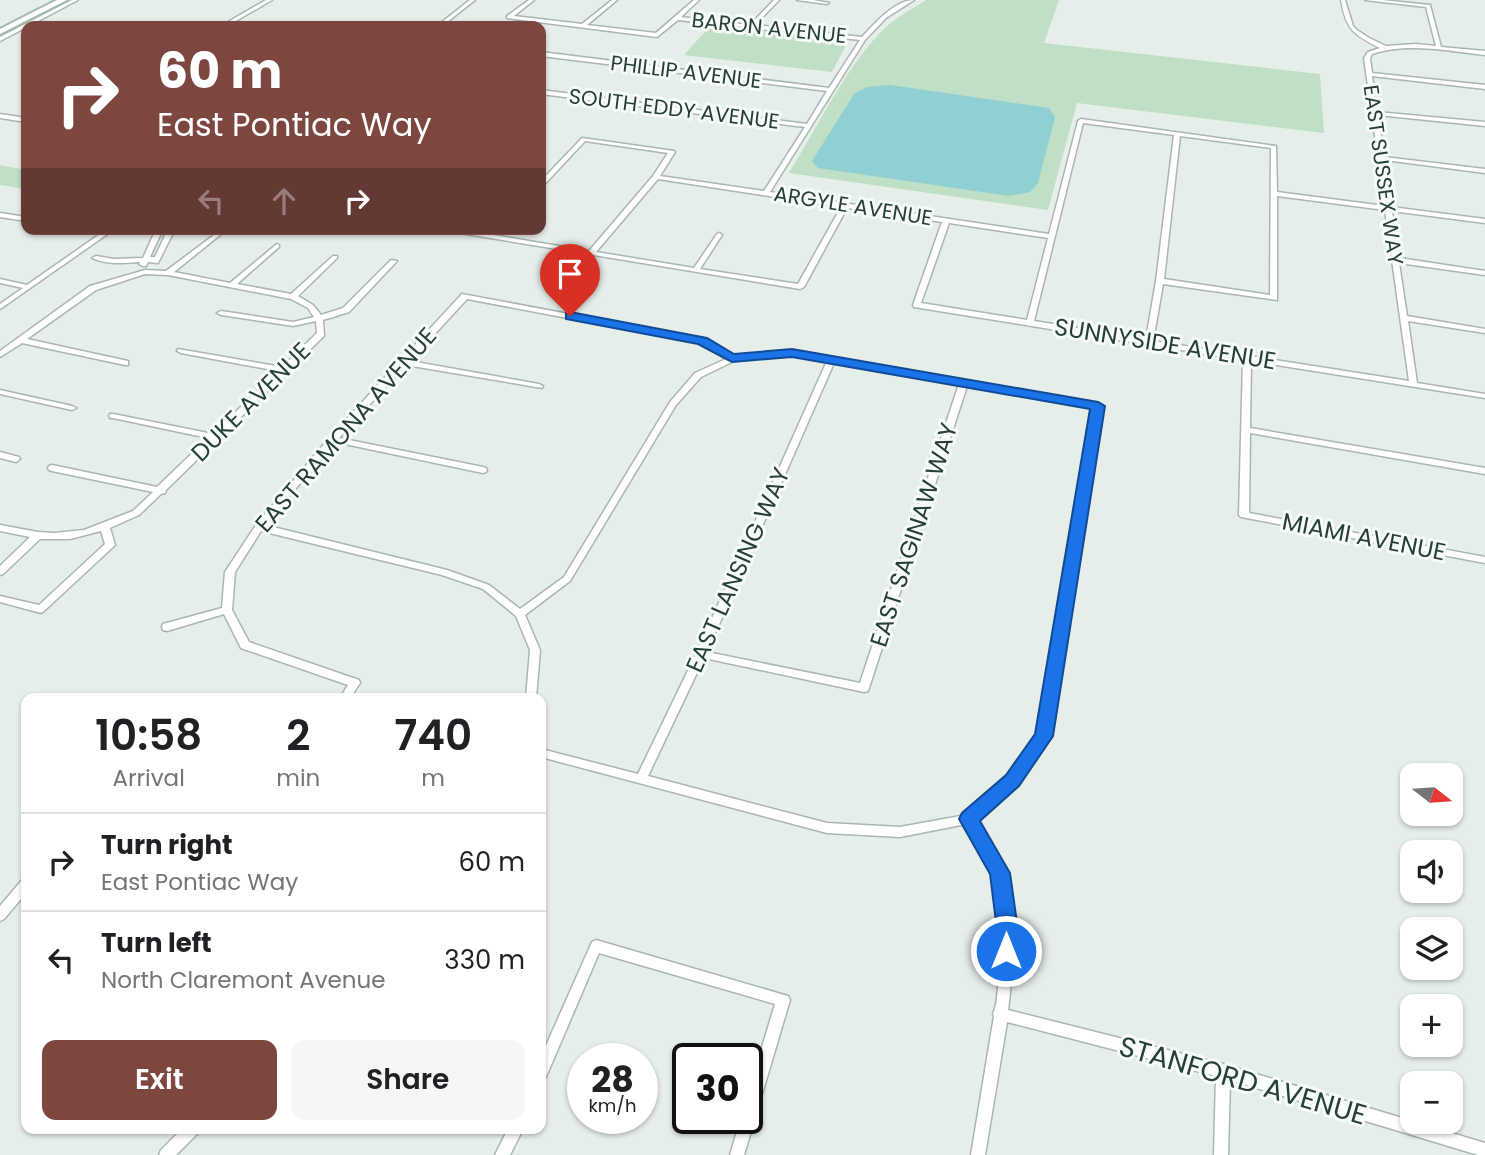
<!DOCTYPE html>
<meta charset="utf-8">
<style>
body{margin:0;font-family:Poppins,sans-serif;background:#f6f6f6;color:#202124;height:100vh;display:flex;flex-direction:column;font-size:26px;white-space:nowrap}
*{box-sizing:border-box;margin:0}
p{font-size:23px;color:#757577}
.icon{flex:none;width:38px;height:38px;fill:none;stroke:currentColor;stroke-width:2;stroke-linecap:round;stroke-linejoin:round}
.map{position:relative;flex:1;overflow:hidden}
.drawer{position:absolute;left:21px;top:693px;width:525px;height:441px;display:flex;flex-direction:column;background:#fff;border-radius:14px;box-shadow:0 2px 5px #0004}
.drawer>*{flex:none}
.banner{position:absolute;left:21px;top:21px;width:525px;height:214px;border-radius:14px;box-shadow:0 2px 5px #0004;background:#7d4740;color:#fff;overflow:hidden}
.needle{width:46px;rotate:107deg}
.buttons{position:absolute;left:1400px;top:763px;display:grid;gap:14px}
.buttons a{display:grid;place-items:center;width:63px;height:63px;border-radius:14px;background:#fff;box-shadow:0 2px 5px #0004;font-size:35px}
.speed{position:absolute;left:567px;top:1043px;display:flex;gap:14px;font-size:35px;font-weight:700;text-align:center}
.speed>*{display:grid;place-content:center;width:91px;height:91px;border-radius:50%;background:#fff;box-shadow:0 2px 5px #0004;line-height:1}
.speed small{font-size:18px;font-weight:400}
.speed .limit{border:4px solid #111;border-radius:10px;background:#fff;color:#111}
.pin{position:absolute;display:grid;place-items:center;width:60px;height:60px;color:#fff;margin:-72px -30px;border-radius:50% 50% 50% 0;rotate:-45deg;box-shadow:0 0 7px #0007}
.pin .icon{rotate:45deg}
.me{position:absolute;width:77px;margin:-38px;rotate:0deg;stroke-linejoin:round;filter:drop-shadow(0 0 5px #0008)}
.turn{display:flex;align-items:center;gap:24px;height:147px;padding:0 21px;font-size:32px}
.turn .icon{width:91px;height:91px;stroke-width:2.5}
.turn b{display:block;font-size:49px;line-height:60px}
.lanes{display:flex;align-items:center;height:66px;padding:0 21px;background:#0003;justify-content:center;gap:35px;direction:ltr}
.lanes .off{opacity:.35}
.eta{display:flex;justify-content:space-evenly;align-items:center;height:119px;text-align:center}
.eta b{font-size:42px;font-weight:600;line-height:49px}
.primary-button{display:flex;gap:14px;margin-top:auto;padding:14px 21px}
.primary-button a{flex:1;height:80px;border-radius:14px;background:#7d4740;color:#fff;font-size:28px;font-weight:600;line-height:80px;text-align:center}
.primary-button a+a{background:#f6f6f6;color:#202124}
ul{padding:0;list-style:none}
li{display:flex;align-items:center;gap:21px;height:98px;padding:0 21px;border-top:2px solid #e0e0e0}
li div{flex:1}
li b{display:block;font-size:26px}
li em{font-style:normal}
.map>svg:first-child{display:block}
.green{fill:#c0dfc4}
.water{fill:#90cfd2}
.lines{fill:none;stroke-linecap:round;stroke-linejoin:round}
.minor-casing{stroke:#a8b7b0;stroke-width:3}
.secondary-casing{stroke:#a4bab0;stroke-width:4}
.minor{fill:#fff;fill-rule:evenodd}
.secondary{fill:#fff;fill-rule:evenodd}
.route{fill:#1a73e8;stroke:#114b97;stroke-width:2}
.labels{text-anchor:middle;stroke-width:6;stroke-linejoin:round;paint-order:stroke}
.far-street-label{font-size:21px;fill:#254136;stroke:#f7fbf8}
.street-label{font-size:24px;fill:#254136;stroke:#f7fbf8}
.near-street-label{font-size:28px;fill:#254136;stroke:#f7fbf8}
</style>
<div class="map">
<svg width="1485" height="1155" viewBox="0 0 1485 1155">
<rect width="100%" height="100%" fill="#e6eeea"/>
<!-- green -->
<g class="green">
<path d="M926,0h133l-15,43 276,31 4,59 -247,-30 -29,107 -259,-37c26,-42 61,-113 96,-145 12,-11 27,-19 41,-28z"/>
<path d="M711,25l134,16 2,2 -15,29 -148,-17z"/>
<path d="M0,165l26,5v19l-26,-4z"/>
</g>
<!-- water -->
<path class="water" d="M890,85l159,23 6,9 -17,66 -8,9 -21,4 -191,-28 -6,-7 42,-67 13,-7z"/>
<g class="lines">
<defs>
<g id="minor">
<path d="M72,0h6l-78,41v-4z"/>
<path d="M266,0h6l-45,26h-6z"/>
<path d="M470,0h5l-33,26h-5z"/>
<path d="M529,0h5l-20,16 68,8 30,-24h5l-30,25 69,8 38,-33h5l-18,17 69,8 24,-25h5l-24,25 107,12c12,-13 33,-37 52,-37l-28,18 -21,22 -95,152 279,42 29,-113 3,-2 195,27 1,46 108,14 -21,-148 4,-6 12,-4c-26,-13 -34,-18 -39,-48h4l8,26 4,4 12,8 17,8 30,-2 20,2 -10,-39 -61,-7h17l48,5 11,42 44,4v4c-37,-4 -77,-13 -113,-1l-2,4 2,15 113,12v4l-113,-13 5,36 108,10v4l-107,-11 6,42 101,12v4l-100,-13 6,47 94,12v4l-93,-12 7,47 86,13v4l-86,-12 8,53 78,13v4l-77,-12 9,62 68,11v4l-234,-37 -1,67 235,40v6l-235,-41 -1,80 236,44v6l-244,-46 -2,-2 4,-155 -329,-53 -1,-2 29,-83 -95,-14 -43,79 -4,2 -358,-59 -1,-1h17l131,22 64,-75 15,-23 -83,-12 -42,45 -2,1v-6l41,-43 92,13 1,1 -15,24 104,15 41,-64 -264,-33v-4l266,34 20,-33 -286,-35v-4l288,36 31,-48 -182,-20 -21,17 -150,-19v-2zM1083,123l91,12 -18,146 -10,58 -112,-18zM1180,136l91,12 -1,147 -106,-16zM658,179l183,28 -43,77 -98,-15 22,-34 -3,-2 -2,1 -23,34 -98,-16zM1277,196l108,14 24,171 -256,-40 10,-57 114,16zM949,223l99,15 -21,82 -106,-17z"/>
<path d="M797,0h16l16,3 -2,1z"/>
<path d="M0,114l26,4v4l-26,-4z"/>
<path d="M0,213l26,4v4l-26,-4z"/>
<path d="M83,229h14l12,4 -109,76v-5l23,-16 -23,-5v-4l27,6 73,-51z"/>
<path d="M156,229h7l-13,28h5l13,-28h7l-17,34 -10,-1 -2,4h-3l-4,-2 1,-2c-16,1 -33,3 -48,-4l4,-2 18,3 29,-1z"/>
<path d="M218,232l3,2 -1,1 -46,37 56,11 47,-39 2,1v2l-42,37 54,10 42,-38h4v2l-39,38 15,9 8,10 22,-7 48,-48 6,1 -48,51 -26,8 1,16 -158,154 -1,3 -4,1 -22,21 -29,13 5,17 -2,2 -69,64 -3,2 -41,-11v-6l39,9 66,-61 -4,-13 -31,8h-30l-37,35 -3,1v-9l30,-29 -30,-6v-6l38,7 16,1 30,-3 49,-19 20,-19 -101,-21 -3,-1 -1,-2 1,-2 3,-1 105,22 51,-49 -95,-20h-3l-1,-2 1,-2h3l100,20 65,-63 -97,-18 -4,-2 1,-2 104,18 35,-34 -1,-12 -23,5 -72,-11 -4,-2 4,-2 72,11 21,-5 -6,-9 -17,-9 -123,-24 -23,-1 -49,16 -69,49 101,22v4h-3l-103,-22 -22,14v-6l90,-65 55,-16 21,1z"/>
<path d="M462,294l240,45 31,18 59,-6 309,53 1,2 -53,330 -32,47 -41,37c9,16 21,31 28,48 16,40 9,99 4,142l215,54 262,79v12h-7l-248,-75 -2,75h-14l2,-79 -209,-54 -22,133h-14l23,-139 -1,-2c4,-9 4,-18 5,-27 4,-36 7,-86 -7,-120 -6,-15 -17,-28 -25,-43l-66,13 -73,-4 -286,-76v-8l97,25 58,-120 131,-293 -35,-6 -58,6 -33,16 -25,28 -106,176 -45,34 15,35 -4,48h-10l4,-48 -14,-34 -33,-27 -41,-14 -181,-44 -26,41 -3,38 17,32 110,38 1,3 -10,15h-10l8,-13 -107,-37 -17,-34 -57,17 -4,-1 -1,-3 1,-3 59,-16 3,-36 31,-47 74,-88zM467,299l233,44 26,16 -31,14 -25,29 -106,175 -44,32 -31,-24 -42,-15 -182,-45 70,-83 148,31 3,-1 1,-2 -1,-2 -3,-1 -144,-29 67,-73 136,23 1,-2 -4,-2 -129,-23zM834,363l125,21 -99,299 -153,-31zM967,386l127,22 -55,327 -30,42 -43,38 -66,12 -73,-4 -179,-47 56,-118 160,34 4,-1z"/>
<path d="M0,390l72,16 4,2 -4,2 -72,-16z"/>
<path d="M0,452l19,5 1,2 -4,3 -16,-4z"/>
<path d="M26,879v14l-22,26 -4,2v-15l22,-26z"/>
<path d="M596,940l192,56 2,4 -46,155h-14l11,-37h6v-21l28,-93 -176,-51 -53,124 -5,2v-22l51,-115z"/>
<path d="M182,1129h17l-2,5 -21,21h-17l2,-5z"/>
<path d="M508,1129h15l-13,26h-15z"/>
</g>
<path id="secondary" d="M57,0h10l-67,34v-5z"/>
</defs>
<!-- minor casing -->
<use href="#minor" class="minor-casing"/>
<!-- secondary casing -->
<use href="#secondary" class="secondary-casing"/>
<!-- minor -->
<use href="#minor" class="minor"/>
<!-- secondary -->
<use href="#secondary" class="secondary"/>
</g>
<!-- route -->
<path class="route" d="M570,312l137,26 27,16 58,-5 306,53 7,4 -52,330 -34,50 -39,35 30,52 8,57 -5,28 -7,3 -8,-3 -3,-7 2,-21 -7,-56 -31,-55 3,-6 44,-38 29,-41 55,-325 -298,-52 -60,5 -34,-18 -132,-25v-6z"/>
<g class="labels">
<!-- far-street labels -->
<g class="far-street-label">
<text transform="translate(769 28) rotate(6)" y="7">BARON AVENUE</text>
<text transform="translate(686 72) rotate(7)" y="7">PHILLIP AVENUE</text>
<text transform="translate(674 109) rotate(7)" y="7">SOUTH EDDY AVENUE</text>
<text transform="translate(1383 175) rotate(82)" y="7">EAST SUSSEX WAY</text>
<text transform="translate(853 206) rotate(9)" y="7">ARGYLE AVENUE</text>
</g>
<!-- street labels -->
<g class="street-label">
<text transform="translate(1165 344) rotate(9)" y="8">SUNNYSIDE AVENUE</text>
<text transform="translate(251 402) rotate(-45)" y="8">DUKE AVENUE</text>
<text transform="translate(346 430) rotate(-49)" y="8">EAST RAMONA AVENUE</text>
<text transform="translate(914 535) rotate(-72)" y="8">EAST SAGINAW WAY</text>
<text transform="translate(1364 537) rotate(11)" y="8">MIAMI AVENUE</text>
<text transform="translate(738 570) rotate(-66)" y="8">EAST LANSING WAY</text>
</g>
<!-- near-street labels -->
<g class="near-street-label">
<text transform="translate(1243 1080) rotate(16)" y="10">STANFORD AVENUE</text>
</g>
</g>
</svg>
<div class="buttons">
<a><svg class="needle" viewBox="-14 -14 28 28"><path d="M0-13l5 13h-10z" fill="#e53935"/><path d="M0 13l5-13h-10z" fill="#757577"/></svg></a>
<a><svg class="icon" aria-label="sound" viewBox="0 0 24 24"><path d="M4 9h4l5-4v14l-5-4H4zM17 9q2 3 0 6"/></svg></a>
<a><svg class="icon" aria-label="layers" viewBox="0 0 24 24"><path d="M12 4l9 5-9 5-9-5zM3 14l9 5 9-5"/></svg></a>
<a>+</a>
<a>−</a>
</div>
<div class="speed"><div>28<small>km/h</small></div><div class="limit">30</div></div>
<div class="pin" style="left:570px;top:316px;background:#d93025"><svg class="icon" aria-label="arrive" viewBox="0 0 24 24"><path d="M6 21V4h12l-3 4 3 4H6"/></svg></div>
<svg class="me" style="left:1006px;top:951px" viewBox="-20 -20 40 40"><circle r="17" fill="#1a73e8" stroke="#fff" stroke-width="3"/><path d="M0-11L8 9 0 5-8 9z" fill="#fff"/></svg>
<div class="banner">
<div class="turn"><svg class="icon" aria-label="right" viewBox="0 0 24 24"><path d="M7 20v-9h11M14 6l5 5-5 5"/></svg><div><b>60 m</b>East Pontiac Way</div></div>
<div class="lanes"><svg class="icon off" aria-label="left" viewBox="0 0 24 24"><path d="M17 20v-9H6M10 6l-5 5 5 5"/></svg><svg class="icon off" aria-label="ahead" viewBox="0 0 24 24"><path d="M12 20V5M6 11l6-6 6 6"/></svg><svg class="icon" aria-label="right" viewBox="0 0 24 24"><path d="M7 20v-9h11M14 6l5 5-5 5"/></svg></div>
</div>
<section class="drawer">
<div class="eta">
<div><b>10:58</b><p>Arrival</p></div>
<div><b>2</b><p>min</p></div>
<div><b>740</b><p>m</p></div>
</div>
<ul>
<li><svg class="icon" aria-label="right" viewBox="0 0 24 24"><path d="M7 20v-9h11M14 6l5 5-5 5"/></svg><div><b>Turn right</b><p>East Pontiac Way</p></div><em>60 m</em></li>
<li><svg class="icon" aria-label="left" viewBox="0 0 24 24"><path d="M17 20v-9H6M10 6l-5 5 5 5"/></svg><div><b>Turn left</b><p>North Claremont Avenue</p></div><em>330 m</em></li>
</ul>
<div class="primary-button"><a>Exit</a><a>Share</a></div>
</section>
</div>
